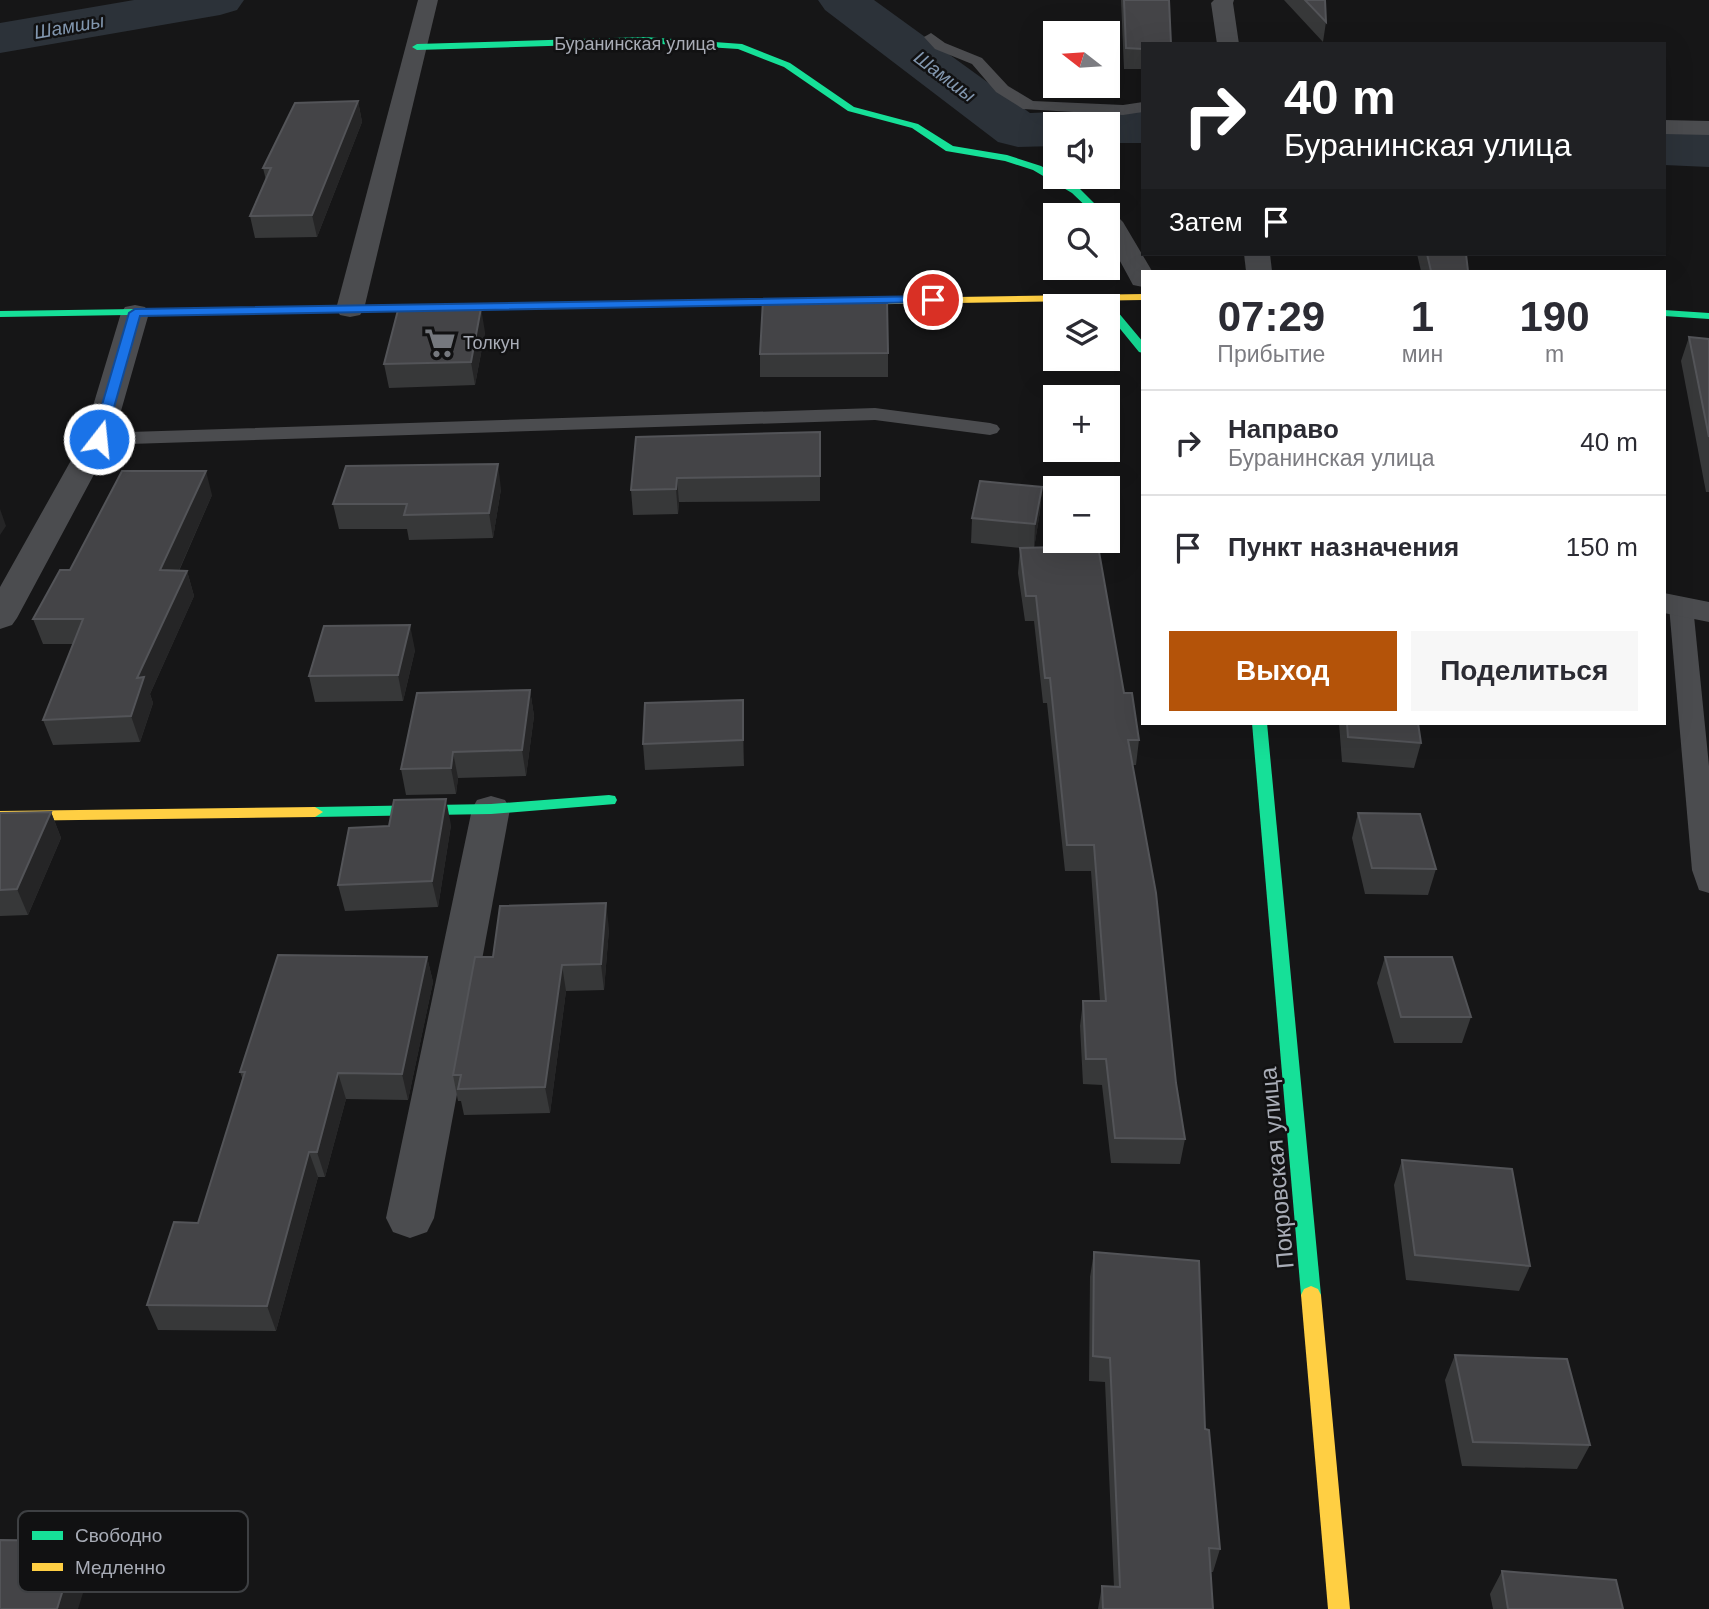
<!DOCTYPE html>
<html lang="ru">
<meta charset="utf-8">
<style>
body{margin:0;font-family:Arial,sans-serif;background:#f7f7f7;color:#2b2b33;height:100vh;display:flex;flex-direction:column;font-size:26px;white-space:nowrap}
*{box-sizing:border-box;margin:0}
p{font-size:23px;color:#7c7c81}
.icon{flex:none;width:38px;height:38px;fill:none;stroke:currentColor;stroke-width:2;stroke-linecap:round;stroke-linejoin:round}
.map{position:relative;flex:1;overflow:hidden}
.drawer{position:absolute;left:1141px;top:270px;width:525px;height:455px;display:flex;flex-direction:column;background:#fff;border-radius:0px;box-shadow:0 7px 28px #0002}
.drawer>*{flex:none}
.guide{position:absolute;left:1141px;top:42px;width:525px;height:214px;border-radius:0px;box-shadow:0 7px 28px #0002;background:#202124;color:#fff;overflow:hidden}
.needle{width:46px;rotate:287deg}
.buttons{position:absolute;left:1043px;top:21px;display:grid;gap:14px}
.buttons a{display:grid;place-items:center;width:77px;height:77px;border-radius:0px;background:#fff;box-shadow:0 7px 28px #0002;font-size:35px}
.pin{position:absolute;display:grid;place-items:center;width:60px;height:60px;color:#fff;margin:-30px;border:4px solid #fff;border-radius:50%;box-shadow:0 2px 7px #0007}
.me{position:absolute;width:77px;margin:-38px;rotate:16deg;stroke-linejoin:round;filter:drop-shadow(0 0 5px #0008)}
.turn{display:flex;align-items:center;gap:24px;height:147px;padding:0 28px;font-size:32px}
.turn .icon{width:91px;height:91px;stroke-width:2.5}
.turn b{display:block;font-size:49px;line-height:60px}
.then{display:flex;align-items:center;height:66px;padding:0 28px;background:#0003;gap:14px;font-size:26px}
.eta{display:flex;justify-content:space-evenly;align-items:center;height:119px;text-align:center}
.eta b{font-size:42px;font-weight:800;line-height:49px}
.action{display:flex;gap:14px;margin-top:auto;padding:14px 28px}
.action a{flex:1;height:80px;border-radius:0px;background:#b45309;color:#fff;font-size:28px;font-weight:800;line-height:80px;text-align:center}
.action a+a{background:#f7f7f7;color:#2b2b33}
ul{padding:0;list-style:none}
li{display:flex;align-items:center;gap:21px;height:105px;padding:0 28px;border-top:2px solid #e1e1e2}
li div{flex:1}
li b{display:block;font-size:26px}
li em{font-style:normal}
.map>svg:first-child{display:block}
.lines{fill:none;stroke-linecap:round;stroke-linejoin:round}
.river{fill:#2c3239;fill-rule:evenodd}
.lane{fill:#4b4c4f;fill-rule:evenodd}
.street{fill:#4b4c4f;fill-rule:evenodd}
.fast{fill:#16e098;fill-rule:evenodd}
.slow{fill:#ffcf43;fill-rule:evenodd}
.wall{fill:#373839}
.shaded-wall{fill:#252526}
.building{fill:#444447;stroke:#535458;stroke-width:2}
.route{fill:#1a73e8;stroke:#114b97;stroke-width:2}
.labels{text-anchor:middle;stroke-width:5;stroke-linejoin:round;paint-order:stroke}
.far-street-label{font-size:18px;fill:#a8acb6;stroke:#111112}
.far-poi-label{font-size:18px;fill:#a8acb6;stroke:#111112;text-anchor:start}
.far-water-label{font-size:19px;font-style:italic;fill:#8297af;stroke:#111112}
.near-street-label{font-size:24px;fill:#a8acb6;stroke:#111112}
.key{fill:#111112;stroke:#3e4043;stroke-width:2}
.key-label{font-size:19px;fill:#a8acb6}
</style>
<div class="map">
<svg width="1709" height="1609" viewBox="0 0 1709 1609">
<rect width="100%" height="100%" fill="#161617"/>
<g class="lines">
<!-- river -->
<g class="river">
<path d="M134,0h110l-7,10 -17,5 -220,38v-30z"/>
<path d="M818,0h56l156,113 25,-1 20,5 4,7h-24v22l-37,1 -20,-5 -173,-132z"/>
<path d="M1108,110h35v33h-35v-19h-26l7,-9z"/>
<path d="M1664,131l45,2v34l-45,-2z"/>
</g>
<!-- lane -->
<g class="lane">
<path d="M931,33l14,10 37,15 26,28 25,15 90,4 20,-3v10l-20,3 -100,-6 -27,-17 -24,-28 -37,-15 -11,-12z"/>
<path d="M875,408l115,15 7,2 3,4 -3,4 -7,2 -115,-15 -777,25 -7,-2 -3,-4 3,-4 7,-2z"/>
<path d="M1681,599l8,2 4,5 16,160v127l-10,-3 -7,-20 -23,-264 4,-5z"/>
</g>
<!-- street -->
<g class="street">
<path d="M418,0h20l-74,309 -4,6 -10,2 -10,-2 -4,-6z"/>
<path d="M1214,0h20l-1,3 6,41h-22l-6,-41z"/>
<path d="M1664,120l45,1v14l-45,-1z"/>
<path d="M1108,213l9,3 6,6 29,49h-9v16l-10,-2 -25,-46v-24h-8z"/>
<path d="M1244,254h26l2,17h-26z"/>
<path d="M135,305l10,2 4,6 -36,126 -96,179 -5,7 -12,4v-42l83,-148 38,-126 4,-6z"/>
<path d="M1664,593l45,9v20l-45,-9z"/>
<path d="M491,796l14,4 5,9 -76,409 -7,14 -17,6 -17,-6 -7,-14 86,-409 5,-9z"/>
</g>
<!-- fast -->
<g class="fast">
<path d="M645,37l97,7 48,19 64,44 64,17 35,22 54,9 34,11 39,23 26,26h-11l-23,-22 -39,-23 -28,-9 -59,-10 -34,-23 -64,-17 -64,-44 -46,-18 -93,-6 -228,7 -5,-3 5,-3z"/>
<path d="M772,300l6,3 -2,2 -776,12v-6z"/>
<path d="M1108,304l4,1 31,37v11l-4,-1 -31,-38v-8h-5z"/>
<path d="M1664,310l45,3v6l-45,-3z"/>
<path d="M1252,723h15l54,572 -3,6 -7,3 -7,-3 -3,-6z"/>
<path d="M609,795l6,1 2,4 -2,4 -124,10 -176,3 -8,-5 8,-5 176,-3z"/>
</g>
<!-- slow -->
<g class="slow">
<path d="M1143,294v6l-371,6 -6,-3 6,-3z"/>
<path d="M315,807l8,5 -8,5 -315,4v-10z"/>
<path d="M1311,1286l7,3 3,6 29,314h-22l-27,-314 3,-6z"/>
</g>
</g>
<!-- wall -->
<g class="wall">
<path d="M1121,0h48l-26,44v25h-19z"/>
<path d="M1284,0h41l1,22 -3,20z"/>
<path d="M358,101l4,21 -45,115 -62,1 -5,-22 16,-36 -3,-12z"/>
<path d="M1417,254h49l2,17h-47z"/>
<path d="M485,332l-10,53 -86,3 -5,-24z"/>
<path d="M1689,337l20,2v153h-3l-25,-131z"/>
<path d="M888,353v24h-128v-23z"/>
<path d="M820,432v69l-141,1 -1,12 -45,1 -2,-25z"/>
<path d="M1042,487l-2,24 -6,37 90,145 15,47 -3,25h-4l44,318 9,56 -5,25 -69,-1 -9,-78 -19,-1 -3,-58 3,-25h17l-9,-130h-26l-18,-168h-4l-9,-82h-9l-7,-48 2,-25h1l-50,-5 1,-25z"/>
<path d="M501,489l-8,49 -84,2 -2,-11h-68l-6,-25z"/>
<path d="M212,495l-33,76h8l7,25 -44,98 3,9 -13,39 -87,3 -10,-25 30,-76h-30l-10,-25 37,-49z"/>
<path d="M415,650l-12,51 -88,1 -6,-26z"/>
<path d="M530,690l4,26 -8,60 -68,2 -2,16 -50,1 -5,-26z"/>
<path d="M743,700l1,66 -99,4 -2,-26z"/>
<path d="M1339,723h79l3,20 -7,25 -72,-6z"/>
<path d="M51,812l10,26 -33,77 -28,1v-103z"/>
<path d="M1358,813l78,56 -8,26 -63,-1 -13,-56z"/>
<path d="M451,825l-13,82 -93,4 -7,-26z"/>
<path d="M609,929l-5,61 -38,1 -16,122 -86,2 -3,-14h-3l-5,-26 40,-118z"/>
<path d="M427,957l6,25 -25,118 -62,-1 -21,78h-7l-42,154 -118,-1 -11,-25 51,-82 45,-143 -3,-8z"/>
<path d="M1385,957l86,60 -9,26h-68l-17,-60z"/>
<path d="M1402,1160l128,106 -11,25 -113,-11 -12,-95z"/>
<path d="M1094,1252l111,177 15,120 -7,23h-2l2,37h-115l4,-23 12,1 -9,-205 -16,-1 1,-104z"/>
<path d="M1455,1355l135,90 -13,24 -115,-3 -17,-86z"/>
<path d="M1502,1571l121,38h-130l-3,-15z"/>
</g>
<!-- shaded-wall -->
<g class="shaded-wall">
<path d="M358,101l4,21 -45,115 -5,-22z"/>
<path d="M481,308l4,24 -10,53 -4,-23z"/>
<path d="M498,464l3,25 -8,49 -4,-25z"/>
<path d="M206,471l6,24 -44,100 -8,-25z"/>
<path d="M677,478l2,24 -1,12 -2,-25z"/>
<path d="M1042,487l-2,24 -6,38 1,-25z"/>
<path d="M0,509l6,17 -6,9z"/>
<path d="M187,571l7,25 -44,98 3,9 -13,39 -9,-26 6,-38z"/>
<path d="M410,625l5,25 -12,51 -5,-26z"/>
<path d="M530,690l4,26 -8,60 -4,-26z"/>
<path d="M743,700l1,26v40l-1,-26z"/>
<path d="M453,752l5,26 -2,16 -5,-26z"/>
<path d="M446,799l5,26 -13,82 -6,-26z"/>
<path d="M51,812l10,26 -33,77 -11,-26z"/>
<path d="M606,903l3,26 -5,61 -3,-26z"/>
<path d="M427,957l6,25 -25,118 -6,-26z"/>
<path d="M562,965l4,26 -16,122 -5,-26z"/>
<path d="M338,1073l8,26 -21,78 -8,-25z"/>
<path d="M309,1152l9,25 -42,154 -9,-25z"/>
<path d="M78,1541l14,23 -14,45h-21z"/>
</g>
<!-- building -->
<g class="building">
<path d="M1124,0h45l2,44h-28v5l-17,-1z"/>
<path d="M1305,0h20l1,22z"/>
<path d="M358,101l-46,114 -62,1 21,-48h-8l32,-65z"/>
<path d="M1427,254h39l2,17h-37z"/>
<path d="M763,300h124l1,53 -128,1z"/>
<path d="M481,308l-10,54 -87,2 14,-54z"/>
<path d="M1689,337l20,2v98z"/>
<path d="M820,432v44l-143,2 -1,11 -45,1 5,-53z"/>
<path d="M498,464l-9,49 -85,2 3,-11h-74l13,-38z"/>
<path d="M122,471h84l-46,99 27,1 -50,107 7,-1 -13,39 -88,4 40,-101h-50l27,-49h10z"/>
<path d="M980,481l62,6 -7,37 -63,-6z"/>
<path d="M1098,546l26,147h8l7,47h-11l28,153 20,190 9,56 -70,-1 -9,-79h-20l-3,-58h23l-12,-156h-27l-17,-167h-5l-9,-82h-10l-6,-48z"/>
<path d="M410,625l-12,50 -89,1 15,-50z"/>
<path d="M530,690l-8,60 -69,2 -2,16 -50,1 16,-76z"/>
<path d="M743,700v40l-100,4 2,-41z"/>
<path d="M1347,723h71l3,20 -73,-6z"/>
<path d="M446,799l-14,82 -94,4 11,-57 40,-2 5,-26z"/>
<path d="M51,812l-34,77 -17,1v-77z"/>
<path d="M1358,813l62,1 16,55 -64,-1z"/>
<path d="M606,903l-5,61 -39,1 -17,122 -87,2 3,-14h-8l22,-118h18l7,-51z"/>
<path d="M278,955l149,2 -25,117 -64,-1 -21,79h-8l-42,154 -120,-1 27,-83 24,1 47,-151h-5z"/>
<path d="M1385,957h67l19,60h-70z"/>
<path d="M1402,1160l110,9 18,97 -115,-11z"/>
<path d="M1094,1252l105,9 6,168 4,1 11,119 -11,-1 4,61h-110l-1,-23 18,1 -10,-229 -17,-2z"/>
<path d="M1455,1355l112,4 23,86 -117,-3z"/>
<path d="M0,1540l78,1 -21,68h-57z"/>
<path d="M1502,1571l114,9 7,29h-115z"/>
</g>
<!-- route -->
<path class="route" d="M933,296l6,4 -2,2 -797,14 -35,123 -6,4 -7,-4 37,-126 6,-4z"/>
<!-- icons -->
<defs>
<symbol id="supermarket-bare" viewBox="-9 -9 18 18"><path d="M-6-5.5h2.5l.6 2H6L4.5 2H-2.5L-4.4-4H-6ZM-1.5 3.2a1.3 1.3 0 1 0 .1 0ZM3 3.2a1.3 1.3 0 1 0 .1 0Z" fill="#75787e" stroke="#111112" stroke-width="2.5" paint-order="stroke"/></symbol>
</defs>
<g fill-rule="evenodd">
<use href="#supermarket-bare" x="418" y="321" width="44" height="44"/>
</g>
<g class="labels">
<!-- far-street labels -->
<g class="far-street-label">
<text x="635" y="50">Буранинская улица</text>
</g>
<!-- far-poi labels -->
<g class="far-poi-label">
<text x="463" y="349">Толкун</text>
</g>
<!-- far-water labels -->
<g class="far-water-label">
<text transform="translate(69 26) rotate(-10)" y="7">Шамшы</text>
<text transform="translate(945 76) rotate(37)" y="7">Шамшы</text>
</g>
<!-- near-street labels -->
<g class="near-street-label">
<text transform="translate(1277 1168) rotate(-95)" y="8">Покровская улица</text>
</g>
</g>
<!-- legend -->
<rect x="18" y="1511" width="230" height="81" rx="10" class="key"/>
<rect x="32" y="1531" width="31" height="9" fill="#16e098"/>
<rect x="32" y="1563" width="31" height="8" fill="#ffcf43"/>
<g class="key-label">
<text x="75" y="1542">Свободно</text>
<text x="75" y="1574">Медленно</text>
</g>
</svg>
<div class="buttons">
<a><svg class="needle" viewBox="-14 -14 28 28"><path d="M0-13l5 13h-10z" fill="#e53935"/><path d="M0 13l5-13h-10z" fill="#7c7c81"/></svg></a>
<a><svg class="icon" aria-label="sound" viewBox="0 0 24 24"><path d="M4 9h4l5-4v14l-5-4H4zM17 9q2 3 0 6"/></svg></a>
<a><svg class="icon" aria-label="search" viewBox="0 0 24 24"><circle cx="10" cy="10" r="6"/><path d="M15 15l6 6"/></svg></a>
<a><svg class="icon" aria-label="layers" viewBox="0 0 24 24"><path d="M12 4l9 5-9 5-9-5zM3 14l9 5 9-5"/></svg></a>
<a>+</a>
<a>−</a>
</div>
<div class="pin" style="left:933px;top:300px;background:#d93025"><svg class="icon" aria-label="arrive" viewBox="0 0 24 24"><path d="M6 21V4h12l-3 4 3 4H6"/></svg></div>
<svg class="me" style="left:99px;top:439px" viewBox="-20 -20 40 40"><circle r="17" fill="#1a73e8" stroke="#fff" stroke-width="3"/><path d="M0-11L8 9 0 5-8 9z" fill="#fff"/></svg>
<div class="guide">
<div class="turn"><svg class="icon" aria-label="right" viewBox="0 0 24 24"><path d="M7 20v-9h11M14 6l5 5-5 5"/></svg><div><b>40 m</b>Буранинская улица</div></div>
<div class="then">Затем<svg class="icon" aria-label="arrive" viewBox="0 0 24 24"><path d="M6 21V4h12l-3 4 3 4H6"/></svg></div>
</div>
<section class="drawer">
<div class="eta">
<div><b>07:29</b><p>Прибытие</p></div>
<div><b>1</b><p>мин</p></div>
<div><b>190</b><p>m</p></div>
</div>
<ul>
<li><svg class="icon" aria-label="right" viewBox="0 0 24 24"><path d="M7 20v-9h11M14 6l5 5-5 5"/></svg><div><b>Направо</b><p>Буранинская улица</p></div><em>40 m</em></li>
<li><svg class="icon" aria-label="arrive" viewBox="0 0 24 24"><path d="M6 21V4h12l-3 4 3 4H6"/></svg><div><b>Пункт назначения</b></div><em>150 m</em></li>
</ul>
<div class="action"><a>Выход</a><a>Поделиться</a></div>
</section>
</div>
